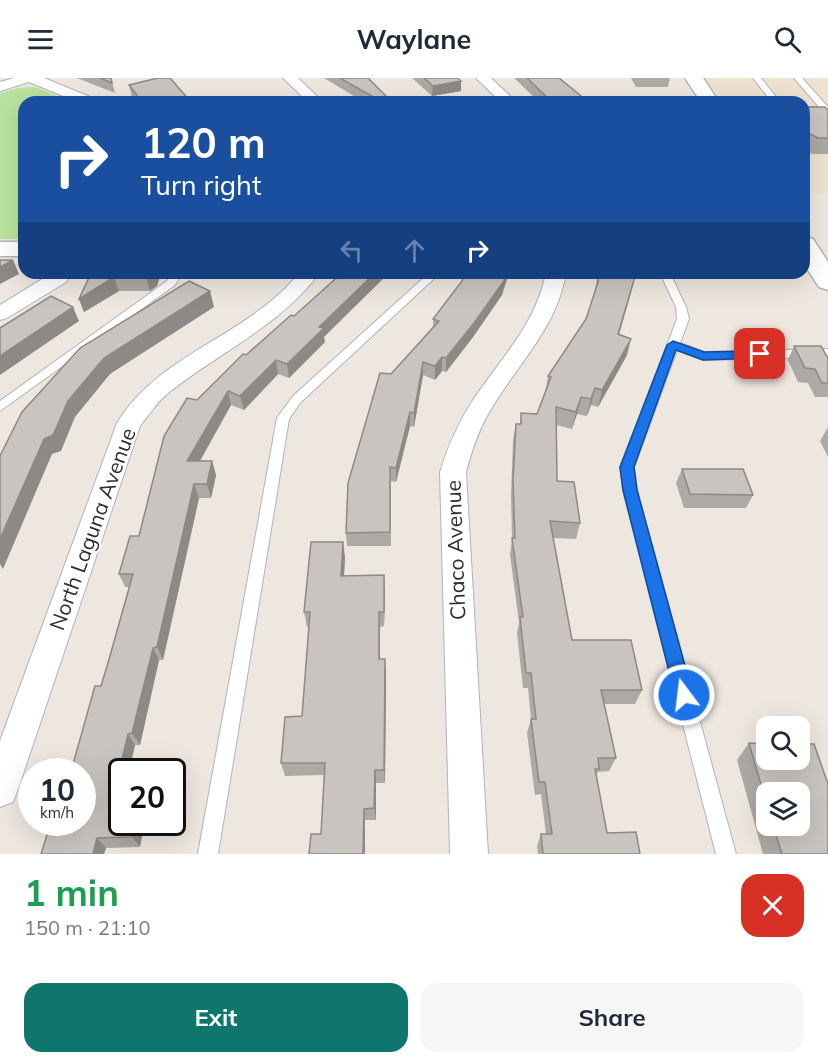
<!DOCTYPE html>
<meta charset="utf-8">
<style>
body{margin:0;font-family:Mulish,sans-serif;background:#f6f6f7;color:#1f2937;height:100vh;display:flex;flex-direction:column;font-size:22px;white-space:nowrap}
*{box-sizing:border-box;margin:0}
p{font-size:20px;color:#747a83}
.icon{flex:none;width:33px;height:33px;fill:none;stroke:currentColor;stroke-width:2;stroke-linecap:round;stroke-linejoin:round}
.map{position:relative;height:776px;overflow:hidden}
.panel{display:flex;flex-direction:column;background:#fff;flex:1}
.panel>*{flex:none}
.top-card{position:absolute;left:18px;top:18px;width:792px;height:183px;border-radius:18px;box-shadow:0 6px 24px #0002;background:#1a4fa0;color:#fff;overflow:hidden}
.controls{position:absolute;left:756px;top:638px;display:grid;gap:12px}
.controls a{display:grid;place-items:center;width:54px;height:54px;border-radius:12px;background:#fff;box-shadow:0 6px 24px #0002;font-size:30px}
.speed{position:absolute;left:18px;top:680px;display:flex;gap:12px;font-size:30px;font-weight:700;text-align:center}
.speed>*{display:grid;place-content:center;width:78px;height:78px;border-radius:50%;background:#fff;box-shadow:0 6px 24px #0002;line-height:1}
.speed small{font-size:15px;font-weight:400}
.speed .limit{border:3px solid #111;border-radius:9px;background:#fff;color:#111}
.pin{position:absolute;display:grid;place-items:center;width:51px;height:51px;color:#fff;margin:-26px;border-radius:12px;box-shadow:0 3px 9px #0006}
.me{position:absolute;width:66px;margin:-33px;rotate:345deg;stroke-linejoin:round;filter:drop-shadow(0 0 4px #0008)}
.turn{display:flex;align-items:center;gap:21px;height:126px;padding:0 24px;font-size:27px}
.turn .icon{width:78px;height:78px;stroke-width:2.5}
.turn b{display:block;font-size:42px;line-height:51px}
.lanes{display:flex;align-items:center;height:57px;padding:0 24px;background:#0003;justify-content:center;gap:30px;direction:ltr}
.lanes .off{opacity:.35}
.round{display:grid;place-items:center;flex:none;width:63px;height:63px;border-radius:18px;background:#f6f6f7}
.head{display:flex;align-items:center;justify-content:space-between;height:102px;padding:0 24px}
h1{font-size:36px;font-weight:700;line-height:45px;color:#1e9e55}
.cta{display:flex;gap:12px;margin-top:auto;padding:12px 24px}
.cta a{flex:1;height:69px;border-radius:18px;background:#0f766e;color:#fff;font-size:24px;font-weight:700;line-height:69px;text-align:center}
.cta a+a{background:#f6f6f7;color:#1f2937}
header{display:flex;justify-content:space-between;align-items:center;height:78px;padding:0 24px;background:#fff;font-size:27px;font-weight:700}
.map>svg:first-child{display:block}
.education{fill:#eee3d0}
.green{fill:#b9e39e}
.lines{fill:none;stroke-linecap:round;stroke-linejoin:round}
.lane-casing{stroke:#b0b3bc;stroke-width:2}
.street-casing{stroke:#b0b3bc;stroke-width:2}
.secondary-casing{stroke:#b0b3bc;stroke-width:3}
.lane{fill:#fff;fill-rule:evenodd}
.street{fill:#fff;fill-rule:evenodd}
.secondary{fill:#fff;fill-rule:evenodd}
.wall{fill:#ada9a4;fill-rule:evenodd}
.shaded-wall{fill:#8d8986}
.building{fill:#c9c4bf;stroke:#8d8986;stroke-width:1.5}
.route{fill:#1a73e8;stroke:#114b97;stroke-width:1.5}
.labels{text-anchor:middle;stroke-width:4.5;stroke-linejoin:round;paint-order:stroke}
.street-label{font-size:21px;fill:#2d2d2d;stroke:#fff}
</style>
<header><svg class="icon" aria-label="menu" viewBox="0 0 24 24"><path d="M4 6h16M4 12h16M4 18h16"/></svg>Waylane<svg class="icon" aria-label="search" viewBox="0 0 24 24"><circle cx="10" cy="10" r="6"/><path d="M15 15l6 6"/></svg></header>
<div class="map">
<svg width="828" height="776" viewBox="0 0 828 776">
<rect width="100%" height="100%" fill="#eee7df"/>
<!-- education -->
<path class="education" d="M706,0h122v116h-24v-92h-81z"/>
<!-- green -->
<path class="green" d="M35,9l37,15h-48v137h-24v-146l18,-5z"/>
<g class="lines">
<defs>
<g id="lane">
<path d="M753,0h8l19,24h-8z"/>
<path d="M794,0h8l26,29v4h-24v-4h15z"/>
<path d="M172,195h10l-7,12 -175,126v-10l167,-120z"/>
<path d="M429,195h11l-139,129 -12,17 -71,435h-20l79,-436 16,-22z"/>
<path d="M660,195h10l16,34 3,12 -9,24 24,9 124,-3v8l-125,3 -26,-10 -43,117 3,23 99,364h-20l-93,-364 -3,-23 57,-148 -1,-12z"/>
</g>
<g id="street">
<path d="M14,0h30l51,21 2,3h-19l-49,-20 -29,9v-9z"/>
<path d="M283,0h15l25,24h-15z"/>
<path d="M476,0h15l25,24h-15z"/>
<path d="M52,195h20l-6,9 -59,36 -7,2v-15z"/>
<path d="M299,195h20c-36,51 -104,82 -152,121 -10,8 -18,21 -27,32l-122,363 -5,13 -13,5v-66l117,-318c41,-69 133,-88 182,-150z"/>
<path d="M546,195h20c-10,58 -52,94 -79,143 -10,18 -16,37 -21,56l22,382h-38l-10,-382c8,-26 18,-49 33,-72 28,-42 63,-76 73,-127z"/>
</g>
<g id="secondary">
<path d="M685,0h18l16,24h-18z"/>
<path d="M804,159l9,2 15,23v28l-9,-3 -15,-23z"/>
<rect x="0" y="164" width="24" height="14"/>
</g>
</defs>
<!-- lane casing -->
<use href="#lane" class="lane-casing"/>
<!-- street casing -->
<use href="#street" class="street-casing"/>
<!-- secondary casing -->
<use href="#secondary" class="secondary-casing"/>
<!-- lane -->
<use href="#lane" class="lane"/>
<!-- street -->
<use href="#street" class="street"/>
<!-- secondary -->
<use href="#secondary" class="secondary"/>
</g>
<!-- wall -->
<g class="wall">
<path d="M77,0h34l4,15z"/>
<path d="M324,0h44l20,20v4h-24z"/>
<path d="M412,0h45l4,13 -29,5z"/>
<path d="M514,0h45l27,22 5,2h-52z"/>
<path d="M631,0h39l-2,9h-32z"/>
<path d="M129,7l62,17h-55l-4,-5z"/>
<path d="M804,29l24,3v44h-16l-8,-4z"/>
<path d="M91,195h70l-4,13 -7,5h-31l-35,21 -5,-13z"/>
<path d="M598,195h36l-4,23 -11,39 8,20 -29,52 -7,-2 -4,11 -10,-2 -5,15 -16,-4 1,56 23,42 -4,16 -23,-1 19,102 70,50 -7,14h-31l12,54 -7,13 -11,1 -2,4 11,57 33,21h-102l-1,-8 4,-12h5l-5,-40 -6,1 -8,-62 4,-14 -3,-31h-5l-6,-55 2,-11 -9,-67 2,-16 -1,-43 2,-56 3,-16h4l1,-11 16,1 8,-21 3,-17 38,-57 9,-28z"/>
<path d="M502,217l-29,42 -27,35 -4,-1 -7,9 -12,-5 -9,52 -4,-1 -14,56 -5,-1v65h-44l-1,-13 45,-159 42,-47v-8z"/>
<path d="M324,259l1,5 -36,36 -11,-4 -34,36 -13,-5 -31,56h12l4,14 -5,23h-12l-36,162h-4l-19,85h-5l-6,26h-7v51l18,25 -34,1 -2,6h-63l41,-32 19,-136 28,-99h-4l-6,-13 20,-38 58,-136 49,-45z"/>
<path d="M794,268l34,12v39h-13l-7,-14 -10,-1 -10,-22z"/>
<path d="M828,349v30l-8,-16z"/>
<path d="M682,391l71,26 -7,13h-62l-8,-25z"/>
<path d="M345,479l-1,19 41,15 -1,35 -4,1v32l6,14 -1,110h-9v37h-11v34h-56l12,-20 3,-59 -39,1 -4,-13 21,-47 7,-89h-2l-3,-15z"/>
<path d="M749,665l79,111h-65l-26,-94zM766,714l34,33h-34z"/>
</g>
<!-- shaded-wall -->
<g class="shaded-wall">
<path d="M461,3v10l-29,5 1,-10z"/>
<path d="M13,182l6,14 -19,10v-17z"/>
<path d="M152,195h9l-4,13 -7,5 -4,-14z"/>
<path d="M375,195h14l-65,64 1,5 -36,36 -2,-14 32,-37z"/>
<path d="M506,195h3l-7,22 -29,42 -27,35v-14z"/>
<path d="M114,199l5,14 -35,21 -5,-13z"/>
<path d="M634,202l-4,16 -16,55 4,-17z"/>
<path d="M210,213l4,16 -104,67 -35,43 -14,34 -9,3 -49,115 -3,-5v-25l44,-100 24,-38 36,-43z"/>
<path d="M73,229l6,14 -79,54v-19z"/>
<path d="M631,261l-4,16 -29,52 4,-17z"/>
<path d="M442,279v14l-7,9v-14z"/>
<path d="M276,282l2,14 -34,36 -4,-14z"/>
<path d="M423,284v13l-9,52v-14z"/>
<path d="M595,310l-4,17 -4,11 4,-17z"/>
<path d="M228,313l3,14 -39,70 -5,-14z"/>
<path d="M581,319l-4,17 -5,15 4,-17z"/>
<path d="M410,334v14l-14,56v-14z"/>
<path d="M212,383l4,14 -5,23 -4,-14z"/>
<path d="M194,406l5,14 -36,162 -6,-13z"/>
<path d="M343,464l2,15 -2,34 -2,-15z"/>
<path d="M384,497l1,16 -1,35z"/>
<path d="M379,534l1,15v46l-1,-14z"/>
<path d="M153,570l6,12 -19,85 -8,-12z"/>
<path d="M385,581l1,14 -1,110 -1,-13z"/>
<path d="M128,656l7,11 -6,26h-7v33l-9,-7z"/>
<path d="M375,692l1,13v37l-2,-12z"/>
<path d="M364,731l1,11v34h-2z"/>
<path d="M136,744h9l-5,25 -8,-10z"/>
<path d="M97,760l9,10 -2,6h-11z"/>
</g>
<!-- building -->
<g class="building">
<path d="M100,0h11l1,5z"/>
<path d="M158,0h12l21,24h-49l-13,-17z"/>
<path d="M340,0h28l20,20 -3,4h-3z"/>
<path d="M424,0h33l4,3 -28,5z"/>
<path d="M527,0h32l27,22h3l2,2h-39z"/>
<path d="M804,29h21l3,3v28h-10l-14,-7z"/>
<path d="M0,182h13l-13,7z"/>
<path d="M91,195h61l-6,4h-32l-35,22z"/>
<path d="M342,195h33l-56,54 5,1 -37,36 -11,-4 -36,36 -12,-5 -41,70h25l-5,23h-13l-37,163 -4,1 -21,85 -4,1 -15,63 9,-1v26h14l-4,15 -35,1 -4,16h-52l10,-32h31v-51h-11l24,-85h6l7,-23 25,-89h-14l11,-38h9l25,-100 23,-38 10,2 46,-46 3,1 45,-40 3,1z"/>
<path d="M465,195h41l-2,8 -30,42 -28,35 -4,-1 -7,9 -12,-4 -9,51 -4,-1 -14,56 -6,-1v65l-44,1 2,-50 32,-110 11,1 48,-53 -6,-2 29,-38z"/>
<path d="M599,195h35v7l-16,54 13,5 -29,51 -7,-2 -4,11 -10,-2 -5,15 -20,-5 1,74 17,1 6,41 -30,-2 22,119h59l11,50h-41l15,68h-18l1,11h-4l12,64 29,-1 4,22h-97l-2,-20h11l-7,-52h-6l-8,-63h5l-5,-46h-5l-6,-56h3l-11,-79h3l-2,-58 3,-56h5v-11l16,1 14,-37 -3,-1 38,-57 12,-37z"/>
<path d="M189,203l21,10 -106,67 -36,43 -15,34 -9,4 -44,100v-83l22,-44 58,-64z"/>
<path d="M51,218l22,11 -73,49v-28z"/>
<path d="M794,268h27l7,12v25h-6l-7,-14 -10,-1z"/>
<path d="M682,391h61l10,26 -63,-1z"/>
<path d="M311,464h32l-2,34 43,-1v37h-5v47h6l-1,111h-9l-1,38 -10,1 -1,45h-54l2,-20h10l4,-71h-44l4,-46 17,-1 8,-104h-6z"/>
<path d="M749,665l17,1v15h34v-15h14l14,40v70h-46l-9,-29h27v-33h-34v10z"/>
</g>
<!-- route -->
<path class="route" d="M673,263l31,11 56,-1 6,3 -6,4 -57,2 -27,-10 -42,117 3,23 56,205 -3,5 -6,3 -6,-3 -3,-5 -52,-205 -3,-23 47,-122z"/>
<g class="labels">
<!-- street labels -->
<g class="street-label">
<text transform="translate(93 451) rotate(-70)" y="7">North Laguna Avenue</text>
<text transform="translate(456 472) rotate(-92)" y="7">Chaco Avenue</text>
</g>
</g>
</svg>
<div class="controls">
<a><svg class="icon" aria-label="search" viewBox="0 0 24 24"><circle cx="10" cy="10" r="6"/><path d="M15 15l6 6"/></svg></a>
<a><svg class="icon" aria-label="layers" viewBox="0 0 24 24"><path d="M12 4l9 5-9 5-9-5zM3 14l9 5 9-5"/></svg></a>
</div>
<div class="speed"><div>10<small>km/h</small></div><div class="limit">20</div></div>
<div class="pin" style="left:760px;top:276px;background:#d93025"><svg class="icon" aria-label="arrive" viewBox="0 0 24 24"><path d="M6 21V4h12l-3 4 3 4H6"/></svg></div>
<svg class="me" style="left:684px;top:617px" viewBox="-20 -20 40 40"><circle r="17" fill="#1a73e8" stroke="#fff" stroke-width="3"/><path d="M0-11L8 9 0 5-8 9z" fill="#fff"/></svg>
<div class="top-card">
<div class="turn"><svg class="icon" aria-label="right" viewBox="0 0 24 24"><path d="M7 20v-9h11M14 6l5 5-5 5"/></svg><div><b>120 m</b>Turn right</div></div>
<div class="lanes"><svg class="icon off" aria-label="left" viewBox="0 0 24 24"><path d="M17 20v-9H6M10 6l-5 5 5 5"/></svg><svg class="icon off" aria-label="ahead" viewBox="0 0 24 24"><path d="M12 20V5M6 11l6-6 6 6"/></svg><svg class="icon" aria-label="right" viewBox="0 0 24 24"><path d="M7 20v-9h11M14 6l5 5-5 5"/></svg></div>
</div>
</div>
<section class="panel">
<div class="head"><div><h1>1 min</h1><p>150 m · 21:10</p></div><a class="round" style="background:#d93025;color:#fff"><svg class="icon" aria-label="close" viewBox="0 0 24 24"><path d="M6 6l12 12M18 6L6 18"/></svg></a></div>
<div class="cta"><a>Exit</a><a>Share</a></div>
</section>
